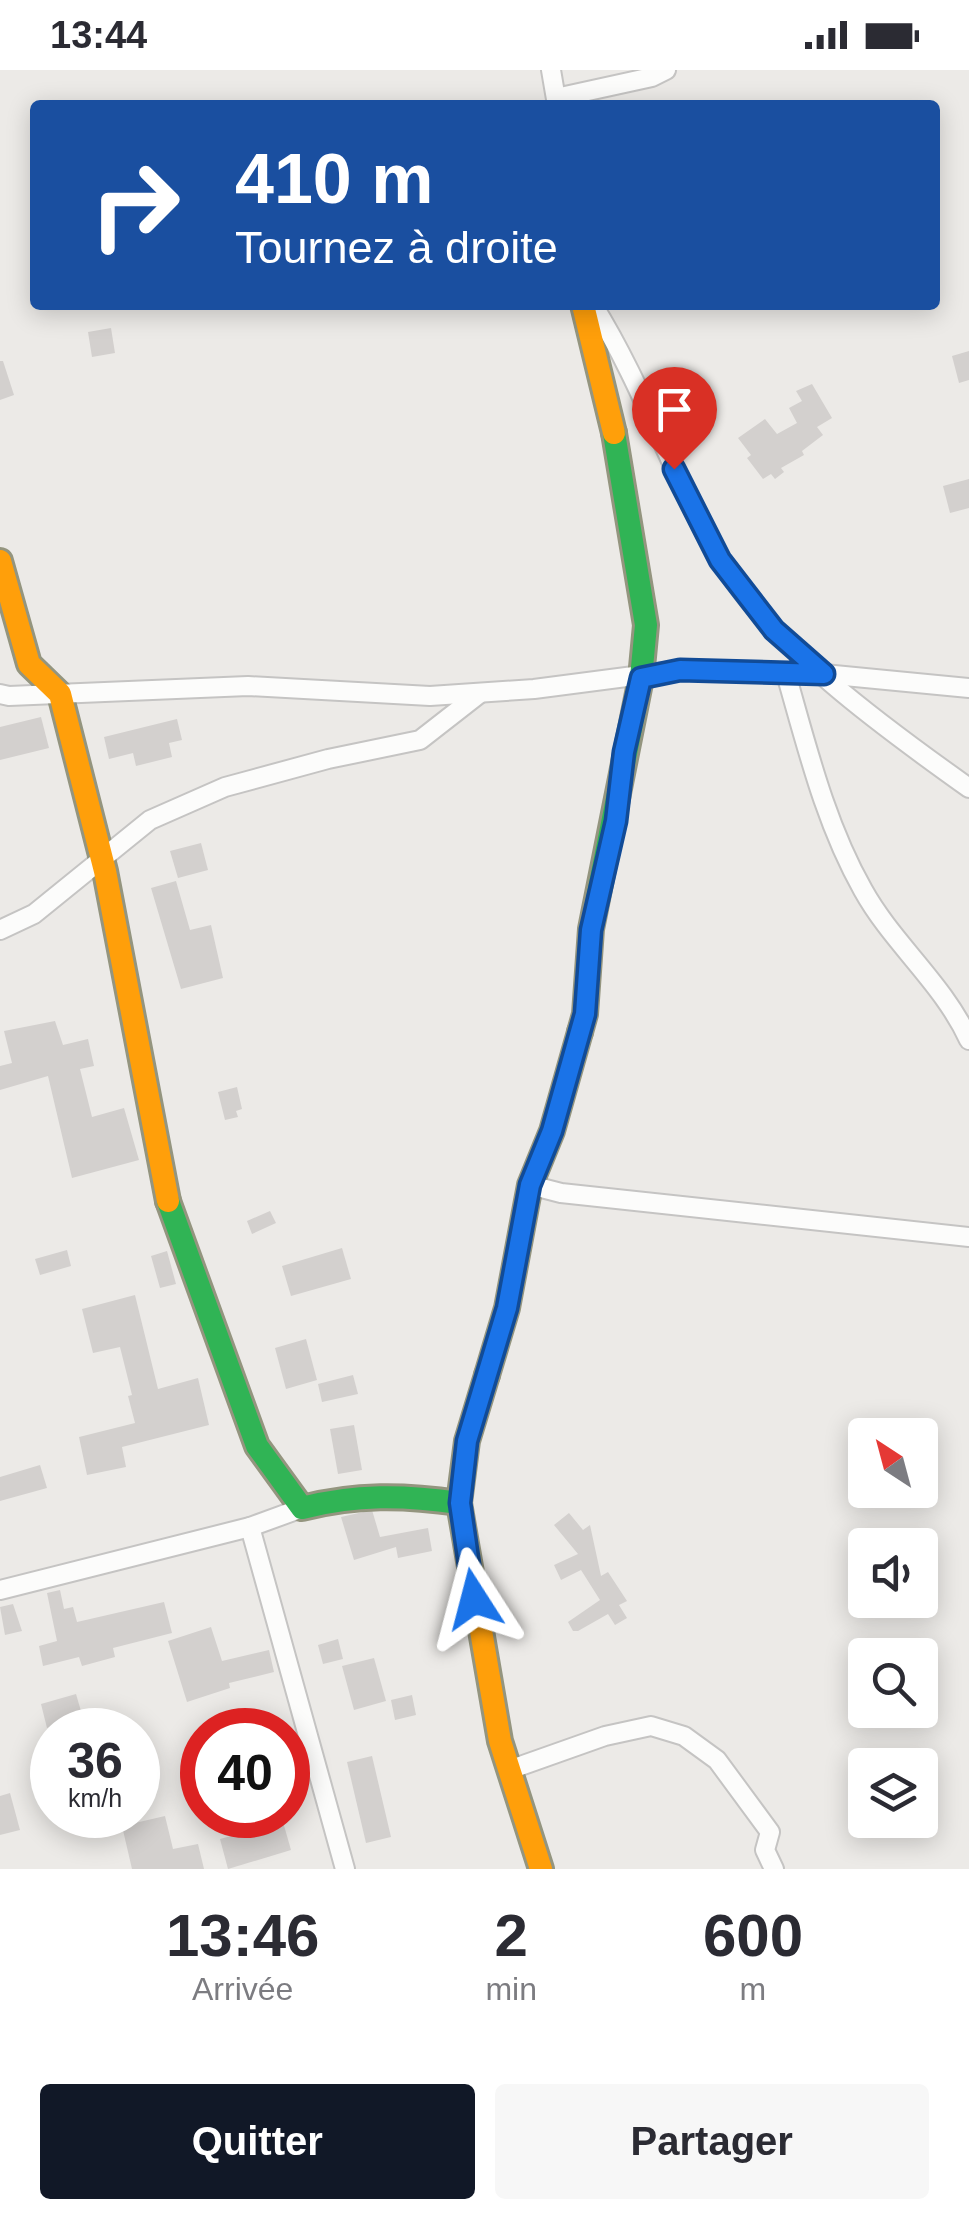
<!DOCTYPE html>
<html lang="fr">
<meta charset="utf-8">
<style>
body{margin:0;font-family:Helvetica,sans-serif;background:#f7f7f7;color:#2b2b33;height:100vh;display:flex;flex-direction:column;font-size:38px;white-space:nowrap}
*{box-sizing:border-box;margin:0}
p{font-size:32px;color:#7c7c81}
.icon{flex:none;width:55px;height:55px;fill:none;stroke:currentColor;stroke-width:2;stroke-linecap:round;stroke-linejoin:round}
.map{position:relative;height:1799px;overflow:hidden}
.side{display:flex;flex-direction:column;background:#fff;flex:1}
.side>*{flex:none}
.banner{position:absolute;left:30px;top:30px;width:910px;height:210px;border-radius:10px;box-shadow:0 5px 25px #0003;background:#1a4fa0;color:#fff;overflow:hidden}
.needle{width:65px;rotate:324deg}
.controls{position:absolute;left:848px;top:1348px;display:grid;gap:20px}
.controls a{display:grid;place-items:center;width:90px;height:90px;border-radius:10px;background:#fff;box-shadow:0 5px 25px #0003;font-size:50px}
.speed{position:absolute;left:30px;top:1638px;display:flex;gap:20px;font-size:50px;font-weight:700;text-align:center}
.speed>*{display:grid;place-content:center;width:130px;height:130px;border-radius:50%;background:#fff;box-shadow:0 5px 25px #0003;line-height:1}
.speed small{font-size:25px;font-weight:400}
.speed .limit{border:15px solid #d22;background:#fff;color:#111}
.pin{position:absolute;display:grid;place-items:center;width:85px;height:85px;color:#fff;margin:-102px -42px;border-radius:50% 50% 50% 0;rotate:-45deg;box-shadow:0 0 10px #0007}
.pin .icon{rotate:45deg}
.me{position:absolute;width:110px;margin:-55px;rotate:351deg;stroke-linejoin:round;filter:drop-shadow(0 0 8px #0008)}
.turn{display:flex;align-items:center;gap:35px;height:210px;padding:0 40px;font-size:45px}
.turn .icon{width:130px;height:130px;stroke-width:2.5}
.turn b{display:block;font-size:70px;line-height:85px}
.eta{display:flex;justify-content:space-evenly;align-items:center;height:170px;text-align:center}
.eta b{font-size:60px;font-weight:700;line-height:70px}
.action{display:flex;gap:20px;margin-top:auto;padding:20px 40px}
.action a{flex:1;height:115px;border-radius:10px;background:#111827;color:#fff;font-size:40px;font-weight:700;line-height:115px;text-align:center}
.action a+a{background:#f7f7f7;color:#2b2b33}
.status{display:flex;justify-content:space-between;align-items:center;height:70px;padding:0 50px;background:#fff;direction:ltr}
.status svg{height:28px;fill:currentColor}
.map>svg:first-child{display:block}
.building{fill:#d3d0ce}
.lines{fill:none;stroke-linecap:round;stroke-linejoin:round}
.street-casing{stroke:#c5c4c3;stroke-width:22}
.fast-casing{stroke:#94957f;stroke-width:28}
.slow-casing{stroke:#94957f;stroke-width:28}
.jam-casing{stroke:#94957f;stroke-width:28}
.street{stroke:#fcfcfb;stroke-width:18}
.fast{stroke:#30b455;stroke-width:22}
.slow{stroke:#ff9f0a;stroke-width:22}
.jam{stroke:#e5322d;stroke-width:22}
.route-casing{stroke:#114b97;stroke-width:25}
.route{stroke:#1a73e8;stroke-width:18}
</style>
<div class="status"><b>13:44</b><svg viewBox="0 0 49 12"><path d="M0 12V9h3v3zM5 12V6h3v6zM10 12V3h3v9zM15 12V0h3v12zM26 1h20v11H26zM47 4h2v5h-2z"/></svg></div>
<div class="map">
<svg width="969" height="1799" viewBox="0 0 969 1799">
<rect width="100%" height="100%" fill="#eceae7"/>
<!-- building -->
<g class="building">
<path d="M111,258l4,25 -23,4 -4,-25z"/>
<path d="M969,281v29l-10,3 -7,-27z"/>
<path d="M0,291h3l11,34 -14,5z"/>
<path d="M812,314l20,34 -15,9 6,8 -21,16 2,4 -23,13 3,4 -9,7 -4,-5 -8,5 -16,-21 4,-3 -13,-17 27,-19 12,15 20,-11 -8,-15 13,-7 -6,-10z"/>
<path d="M969,409v29l-19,5 -7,-27z"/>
<path d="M41,647l8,31 -49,12v-33z"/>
<path d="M177,649l5,21 -13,3 3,14 -36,9 -3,-13 -24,6 -5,-22z"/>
<path d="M201,773l7,27 -30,8 -8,-27z"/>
<path d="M176,811l14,49 21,-5 12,53 -42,11 -30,-101z"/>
<path d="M55,951l8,24 25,-6 6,27 -14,3 12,48 32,-9 15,52 -67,18 -24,-102 -48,14v-24l12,-3 -8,-32z"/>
<path d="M237,1017l5,22 -6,2 2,6 -13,3 -7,-28z"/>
<path d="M270,1141l6,12 -24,11 -5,-13z"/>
<path d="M342,1178l9,31 -60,17 -9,-30z"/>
<path d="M67,1180l4,16 -31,9 -5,-16z"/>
<path d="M167,1181l9,33 -16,4 -9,-32z"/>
<path d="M135,1225l23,94 40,-11 11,47 -87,22 4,20 -39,8 -8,-38 56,-14 -7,-27 4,-1 -12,-48 -27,6 -11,-44z"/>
<path d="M306,1269l11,41 -31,9 -11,-41z"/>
<path d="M353,1305l5,19 -36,8 -4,-18z"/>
<path d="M354,1355l8,45 -24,4 -8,-45z"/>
<path d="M40,1395l7,23 -47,13v-24z"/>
<path d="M372,1440l8,27 48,-9 4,23 -34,7 -2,-11 -42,13 -13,-43z"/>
<path d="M569,1443l14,17 7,-5 11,51 7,-4 19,29 -8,4 8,13 -12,7 -7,-11 -30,17h-5l-5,-9 32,-22 -19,-30 -20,10 -7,-15 24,-11 -24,-29z"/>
<path d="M60,1520l4,19 9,-2 4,15 87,-20 8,31 -59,15 2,9 -33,9 -3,-9 -36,9 -4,-20 18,-5 -10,-48z"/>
<path d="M13,1534l9,27 -17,4 -5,-28z"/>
<path d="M211,1557l11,34 47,-11 5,22 -45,11 1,5 -43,14 -19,-61z"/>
<path d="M338,1569l5,20 -20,5 -5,-19z"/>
<path d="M374,1588l12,43 -32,9 -12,-44z"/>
<path d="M76,1624l7,24 -36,10 -6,-24z"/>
<path d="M412,1625l4,20 -21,5 -4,-20z"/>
<path d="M372,1686l19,81 -25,6 -19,-81z"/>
<path d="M10,1723l10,37 -20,5v-39z"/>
<path d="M165,1746l8,33 25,-5 6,25h-72l-10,-43z"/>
<path d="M283,1752l8,28 -63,19 -8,-30z"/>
</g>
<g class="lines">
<defs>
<g id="street">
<path d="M551,0l6,35"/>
<path d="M556,28l96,-21 14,-7"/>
<path d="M593,235c50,80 79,170 126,252 51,89 167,172 250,231"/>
<path d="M786,604c21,73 39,149 77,216 30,54 80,93 106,150"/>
<path d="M0,624l9,2 239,-10 182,10 104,-7 146,-19 144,4 145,14"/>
<path d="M0,860l34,-16 116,-94 75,-33 103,-28 92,-19 59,-46"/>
<path d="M530,1115l31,8 408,44"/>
<path d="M250,1457l95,342"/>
<path d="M0,1520l250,-63 52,-19"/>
<path d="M509,1700l96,-34 46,-10 33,10 33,24 53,72 -5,18 9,19"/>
</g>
<g id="fast">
<path d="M580,962l5,-18 6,-85 50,-251 5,-53 -32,-192"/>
<path d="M168,1131l89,245 45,62c54,-14 102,-13 157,-5"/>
</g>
<g id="slow">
<path d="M583,235l31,128"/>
<path d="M0,491l29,103 31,30 45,177 63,330"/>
<path d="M487,1305l-20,66 -8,62 41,238 41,128"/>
</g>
<path id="jam" d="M487,1305l20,-67 23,-123 22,-54 28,-99"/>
</defs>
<!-- street casing -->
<use href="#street" class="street-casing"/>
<!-- fast casing -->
<use href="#fast" class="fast-casing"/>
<!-- slow casing -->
<use href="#slow" class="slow-casing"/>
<!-- jam casing -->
<use href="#jam" class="jam-casing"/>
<!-- street -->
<use href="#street" class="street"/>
<!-- fast -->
<use href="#fast" class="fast"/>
<!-- slow -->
<use href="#slow" class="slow"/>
<!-- jam -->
<use href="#jam" class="jam"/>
</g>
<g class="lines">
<defs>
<path id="route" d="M474,1529l-14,-96 7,-62 40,-133 23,-123 22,-54 33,-117 6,-84 25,-109 8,-69 17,-74 39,-8 144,4 -50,-44 -54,-70 -46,-91"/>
</defs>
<!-- route casing -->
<use href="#route" class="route-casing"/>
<!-- route -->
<use href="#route" class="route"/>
</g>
</svg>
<div class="controls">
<a><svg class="needle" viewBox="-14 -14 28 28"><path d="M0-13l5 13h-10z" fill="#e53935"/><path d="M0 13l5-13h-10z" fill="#7c7c81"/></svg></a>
<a><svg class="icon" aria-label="sound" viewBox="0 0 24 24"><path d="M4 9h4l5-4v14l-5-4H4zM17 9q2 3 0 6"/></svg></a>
<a><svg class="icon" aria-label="search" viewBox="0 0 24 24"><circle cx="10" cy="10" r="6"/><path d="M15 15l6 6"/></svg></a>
<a><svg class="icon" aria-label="layers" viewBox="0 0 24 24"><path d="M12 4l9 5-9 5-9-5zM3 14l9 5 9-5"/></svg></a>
</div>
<div class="speed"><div>36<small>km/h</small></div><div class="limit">40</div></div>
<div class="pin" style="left:674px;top:399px;background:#d93025"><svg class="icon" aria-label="arrive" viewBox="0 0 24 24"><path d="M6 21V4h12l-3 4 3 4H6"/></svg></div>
<svg class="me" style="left:474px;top:1529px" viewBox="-20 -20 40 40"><path d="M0-17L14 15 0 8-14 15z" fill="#1a73e8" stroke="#fff" stroke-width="4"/></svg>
<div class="banner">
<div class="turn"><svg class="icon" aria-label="right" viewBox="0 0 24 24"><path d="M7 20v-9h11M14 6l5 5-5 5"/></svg><div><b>410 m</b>Tournez à droite</div></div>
</div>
</div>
<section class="side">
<div class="eta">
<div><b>13:46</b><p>Arrivée</p></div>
<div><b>2</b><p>min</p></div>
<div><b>600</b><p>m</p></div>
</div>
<div class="action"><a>Quitter</a><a>Partager</a></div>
</section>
